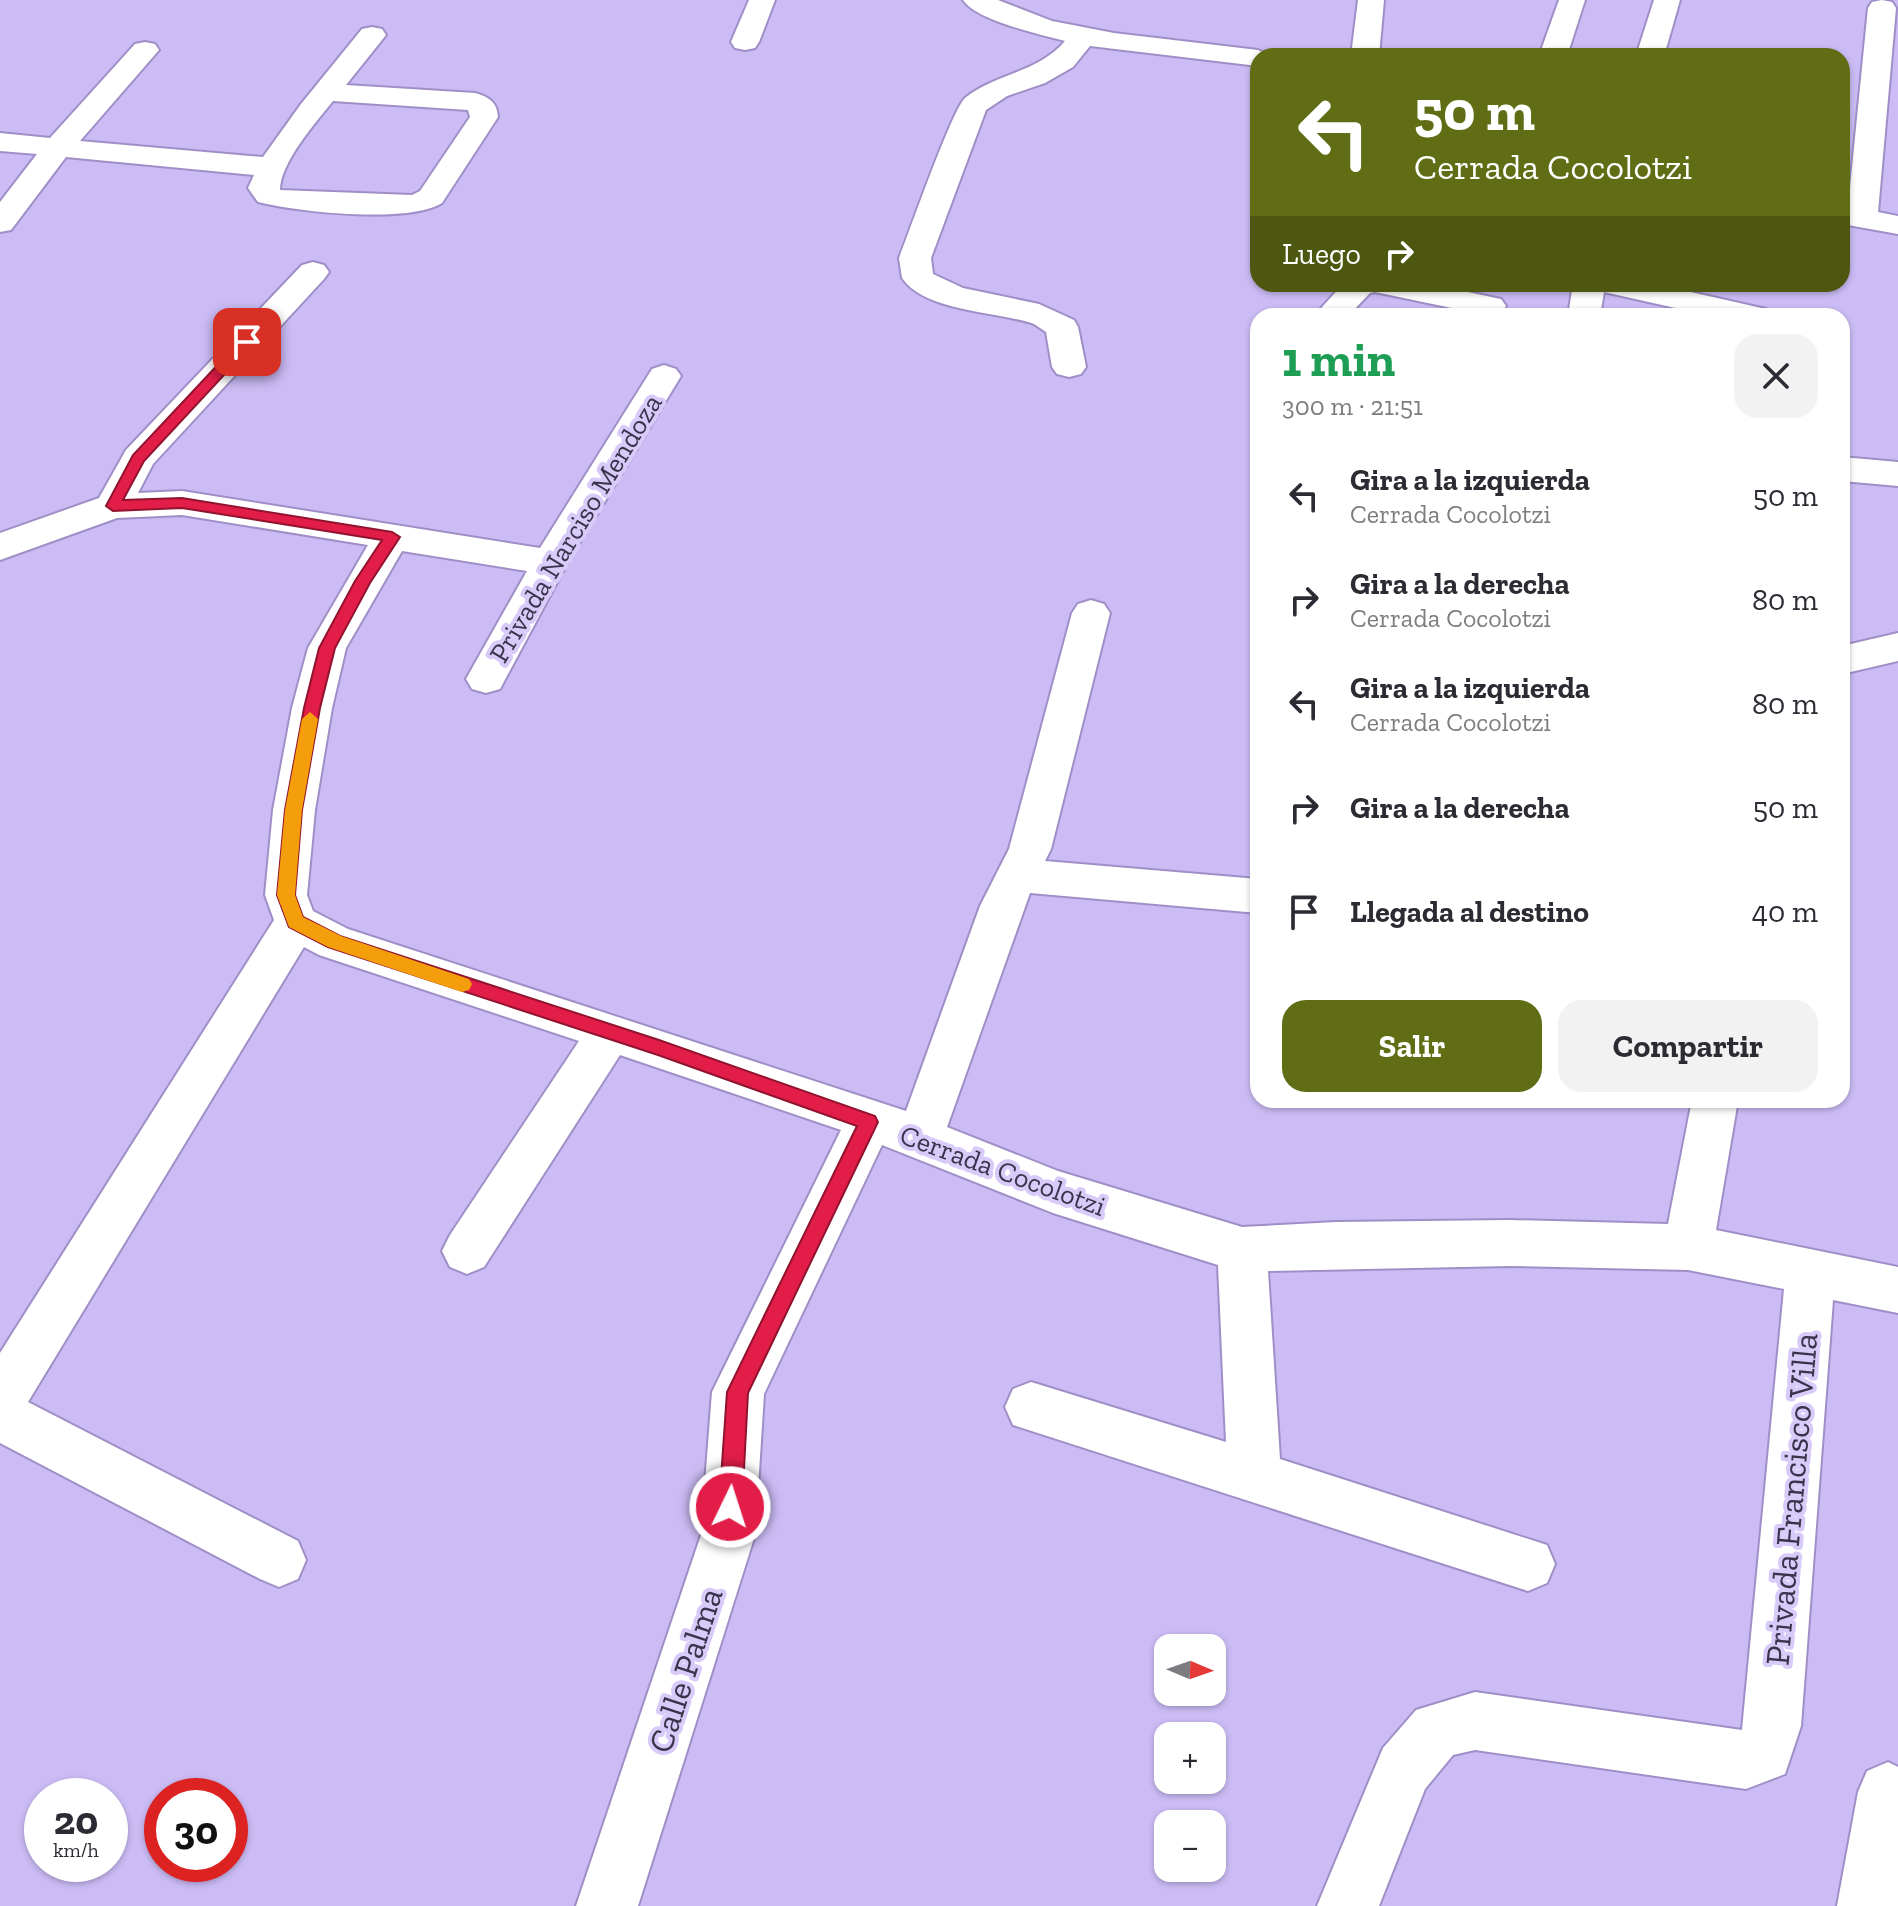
<!DOCTYPE html>
<html lang="es">
<meta charset="utf-8">
<style>
body{margin:0;font-family:"Zilla Slab",serif;background:#f2f2f3;color:#2b2b33;height:100vh;display:flex;flex-direction:column;font-size:30px;white-space:nowrap}
*{box-sizing:border-box;margin:0}
p{font-size:26px;color:#7c7c81}
.icon{flex:none;width:44px;height:44px;fill:none;stroke:currentColor;stroke-width:2;stroke-linecap:round;stroke-linejoin:round}
.map{position:relative;flex:1;overflow:hidden}
.side{position:absolute;left:1250px;top:308px;width:600px;height:800px;display:flex;flex-direction:column;background:#fff;border-radius:24px;box-shadow:0 2px 6px #0004}
.side>*{flex:none}
.guide{position:absolute;left:1250px;top:48px;width:600px;height:244px;border-radius:24px;box-shadow:0 2px 6px #0004;background:#616d15;color:#fff;overflow:hidden}
.needle{width:52px;rotate:92deg}
.tools{position:absolute;left:1154px;top:1634px;display:grid;gap:16px}
.tools a{display:grid;place-items:center;width:72px;height:72px;border-radius:16px;background:#fff;box-shadow:0 2px 6px #0004;font-size:40px}
.speed{position:absolute;left:24px;top:1778px;display:flex;gap:16px;font-size:40px;font-weight:700;text-align:center}
.speed>*{display:grid;place-content:center;width:104px;height:104px;border-radius:50%;background:#fff;box-shadow:0 2px 6px #0004;line-height:1}
.speed small{font-size:20px;font-weight:400}
.speed .limit{border:12px solid #d22;background:#fff;color:#111}
.pin{position:absolute;display:grid;place-items:center;width:68px;height:68px;color:#fff;margin:-34px;border-radius:16px;box-shadow:0 4px 12px #0006}
.me{position:absolute;width:88px;margin:-44px;rotate:4deg;stroke-linejoin:round;filter:drop-shadow(0 0 6px #0008)}
.turn{display:flex;align-items:center;gap:28px;height:168px;padding:0 32px;font-size:36px}
.turn .icon{width:104px;height:104px;stroke-width:2.5}
.turn b{display:block;font-size:56px;line-height:68px}
.then{display:flex;align-items:center;height:76px;padding:0 32px;background:#0003;gap:16px;font-size:30px}
.round{display:grid;place-items:center;flex:none;width:84px;height:84px;border-radius:24px;background:#f2f2f3}
.summary{display:flex;align-items:center;justify-content:space-between;height:136px;padding:0 32px}
h1{font-size:48px;font-weight:800;line-height:60px;color:#1e9e55}
.action{display:flex;gap:16px;margin-top:auto;padding:16px 32px}
.action a{flex:1;height:92px;border-radius:24px;background:#616d15;color:#fff;font-size:32px;font-weight:800;line-height:92px;text-align:center}
.action a+a{background:#f2f2f3;color:#2b2b33}
ul{padding:0;list-style:none}
li{display:flex;align-items:center;gap:24px;height:104px;padding:0 32px}
li div{flex:1}
li b{display:block;font-size:30px}
li em{font-style:normal}
.map>svg:first-child{display:block}
.lines{fill:none;stroke-linecap:round;stroke-linejoin:round}
.minor-casing{stroke:#9f8fc6;stroke-width:4}
.minor{fill:#fff;fill-rule:evenodd}
.route{fill:#e11d48;stroke:#92132f;stroke-width:2}
.slow{fill:#f59e0b}
.labels{text-anchor:middle;stroke-width:8;stroke-linejoin:round;paint-order:stroke}
.street-label{font-size:28px;fill:#3a334b;stroke:#d8cbfa}
.near-street-label{font-size:34px;fill:#3a334b;stroke:#d8cbfa}
</style>
<div class="map">
<svg width="1898" height="1906" viewBox="0 0 1898 1906">
<rect width="100%" height="100%" fill="#ccbcf6"/>
<g class="lines">
<defs>
<g id="minor">
<path d="M749,0h26l-16,42 -4,6 -10,2 -10,-2 -4,-6z"/>
<path d="M963,0h35l54,21 62,12 144,17 13,6h-13v10l-168,-20 -17,21 -28,16 -38,13 -21,14 -55,148 2,16 30,14 76,16 35,16 4,7 8,40 -5,7 -12,3 -12,-3 -5,-7 -6,-35 -12,-8c-37,-13 -109,-12 -132,-46l-3,-20c10,-25 53,-148 66,-160 31,-25 73,-25 100,-57 -25,-7 -88,-20 -102,-41z"/>
<path d="M1358,0h26l-5,56h-28z"/>
<path d="M1559,0h26l-18,56h-28z"/>
<path d="M1654,0h26l-16,56h-28z"/>
<path d="M1882,0l10,2 4,6 -18,204 20,4v18l-56,-10v-18l6,1 20,-199 4,-6z"/>
<path d="M372,27l10,2 4,6 -40,50 129,8c14,4 22,9 23,24l-56,86c-34,21 -145,9 -184,-1l-10,-14 6,-13 -188,-18 -55,73 -11,2v-30l37,-48 -37,-3v-18l50,5 85,-94 10,-2 10,2 4,6 -79,91 183,16 38,-53 61,-75zM333,101l135,9 2,7 -50,74 -8,4 -132,-5c0,-27 36,-68 53,-89z"/>
<path d="M313,262l11,3 5,7 -5,7 -171,185 -15,29 44,-2 358,57 112,-179 12,-4 12,4 5,7 -113,186 -68,127 -14,4 -14,-4 -6,-10 61,-108 -125,-20 -56,97 -14,60 -17,102 -8,85 6,16 35,18 558,182 74,-205 29,-57 63,-236 6,-9 13,-4 13,4 6,9 -59,236 -6,12 213,18v34l-228,-20 -83,234 111,44 184,56 94,-5 174,-2 158,4 24,-124h46l-22,130 182,37v46l-65,-13 -32,426 -16,48 -39,15 -271,-39 -22,5 -28,34 -46,117h-62l66,-158 33,-38 59,-18 267,38 42,-441 -96,-19 -178,-4 -242,5 12,188 267,86 8,19 -8,19 -19,8 -515,-166 -8,-18 8,-18 18,-7 195,60 -8,-177 -165,-52 -171,-68 -118,249 -9,141 -117,371h-62l125,-371 11,-143 129,-262 -221,-75 -136,212 -17,7 -17,-7 -8,-16 8,-16 129,-194 -260,-86 -15,-8 -276,455 270,139 8,19 -8,19 -19,8 -19,-8 -260,-136v-90l274,-433 -9,-25 8,-85 19,-102 16,-60 60,-103 -186,-30 -65,3 -117,42v-27l99,-35 27,-48 176,-185z"/>
<path d="M1343,284h86l72,15 5,7 -5,7 -11,3 -115,-24 -5,1 -22,23h-34z"/>
<path d="M1573,284h82l111,25 4,7h-59l-107,-24 -4,24h-32z"/>
<path d="M1842,457l56,5v24l-56,-5z"/>
<path d="M1898,633v28l-56,13v-28z"/>
<path d="M1888,1762l10,5v139h-61l21,-114 9,-21z"/>
</g>
</defs>
<!-- minor casing -->
<use href="#minor" class="minor-casing"/>
<!-- minor -->
<use href="#minor" class="minor"/>
</g>
<!-- route -->
<path class="route" d="M247,338l7,4 -2,3 -108,116 -21,39 59,-2 210,34 8,5 -30,46 -35,65 -15,60 -18,102 -7,85 8,22 37,19 319,104 216,76 3,6 -130,271 -6,114 -4,8 -8,3 -7,-3 -4,-8 8,-115 130,-266 -199,-71 -330,-108 -39,-20 -12,-32 8,-85 19,-102 15,-60 36,-67 27,-41 -200,-32 -69,3 -7,-5 27,-51 109,-116z"/>
<!-- slow -->
<path class="slow" d="M310,712l8,7 -16,91 -7,85 8,22 38,19 128,43 3,5 -3,6 -7,2 -134,-45 -39,-20 -12,-32 8,-85 17,-91z"/>
<g class="labels">
<!-- street labels -->
<g class="street-label">
<text transform="translate(575 528) rotate(-59)" y="10">Privada Narciso Mendoza</text>
<text transform="translate(1003 1170) rotate(20)" y="10">Cerrada Cocolotzi</text>
</g>
<!-- near-street labels -->
<g class="near-street-label">
<text transform="translate(1791 1499) rotate(-85)" y="12">Privada Francisco Villa</text>
<text transform="translate(685 1670) rotate(-72)" y="12">Calle Palma</text>
</g>
</g>
</svg>
<div class="tools">
<a><svg class="needle" viewBox="-14 -14 28 28"><path d="M0-13l5 13h-10z" fill="#e53935"/><path d="M0 13l5-13h-10z" fill="#7c7c81"/></svg></a>
<a>+</a>
<a>−</a>
</div>
<div class="speed"><div>20<small>km/h</small></div><div class="limit">30</div></div>
<div class="pin" style="left:247px;top:342px;background:#d93025"><svg class="icon" aria-label="arrive" viewBox="0 0 24 24"><path d="M6 21V4h12l-3 4 3 4H6"/></svg></div>
<svg class="me" style="left:730px;top:1507px" viewBox="-20 -20 40 40"><circle r="17" fill="#e11d48" stroke="#fff" stroke-width="3"/><path d="M0-11L8 9 0 5-8 9z" fill="#fff"/></svg>
<div class="guide">
<div class="turn"><svg class="icon" aria-label="left" viewBox="0 0 24 24"><path d="M17 20v-9H6M10 6l-5 5 5 5"/></svg><div><b>50 m</b>Cerrada Cocolotzi</div></div>
<div class="then">Luego<svg class="icon" aria-label="right" viewBox="0 0 24 24"><path d="M7 20v-9h11M14 6l5 5-5 5"/></svg></div>
</div>
<section class="side">
<div class="summary"><div><h1>1 min</h1><p>300 m · 21:51</p></div><a class="round"><svg class="icon" aria-label="close" viewBox="0 0 24 24"><path d="M6 6l12 12M18 6L6 18"/></svg></a></div>
<ul>
<li><svg class="icon" aria-label="left" viewBox="0 0 24 24"><path d="M17 20v-9H6M10 6l-5 5 5 5"/></svg><div><b>Gira a la izquierda</b><p>Cerrada Cocolotzi</p></div><em>50 m</em></li>
<li><svg class="icon" aria-label="right" viewBox="0 0 24 24"><path d="M7 20v-9h11M14 6l5 5-5 5"/></svg><div><b>Gira a la derecha</b><p>Cerrada Cocolotzi</p></div><em>80 m</em></li>
<li><svg class="icon" aria-label="left" viewBox="0 0 24 24"><path d="M17 20v-9H6M10 6l-5 5 5 5"/></svg><div><b>Gira a la izquierda</b><p>Cerrada Cocolotzi</p></div><em>80 m</em></li>
<li><svg class="icon" aria-label="right" viewBox="0 0 24 24"><path d="M7 20v-9h11M14 6l5 5-5 5"/></svg><div><b>Gira a la derecha</b></div><em>50 m</em></li>
<li><svg class="icon" aria-label="arrive" viewBox="0 0 24 24"><path d="M6 21V4h12l-3 4 3 4H6"/></svg><div><b>Llegada al destino</b></div><em>40 m</em></li>
</ul>
<div class="action"><a>Salir</a><a>Compartir</a></div>
</section>
</div>
